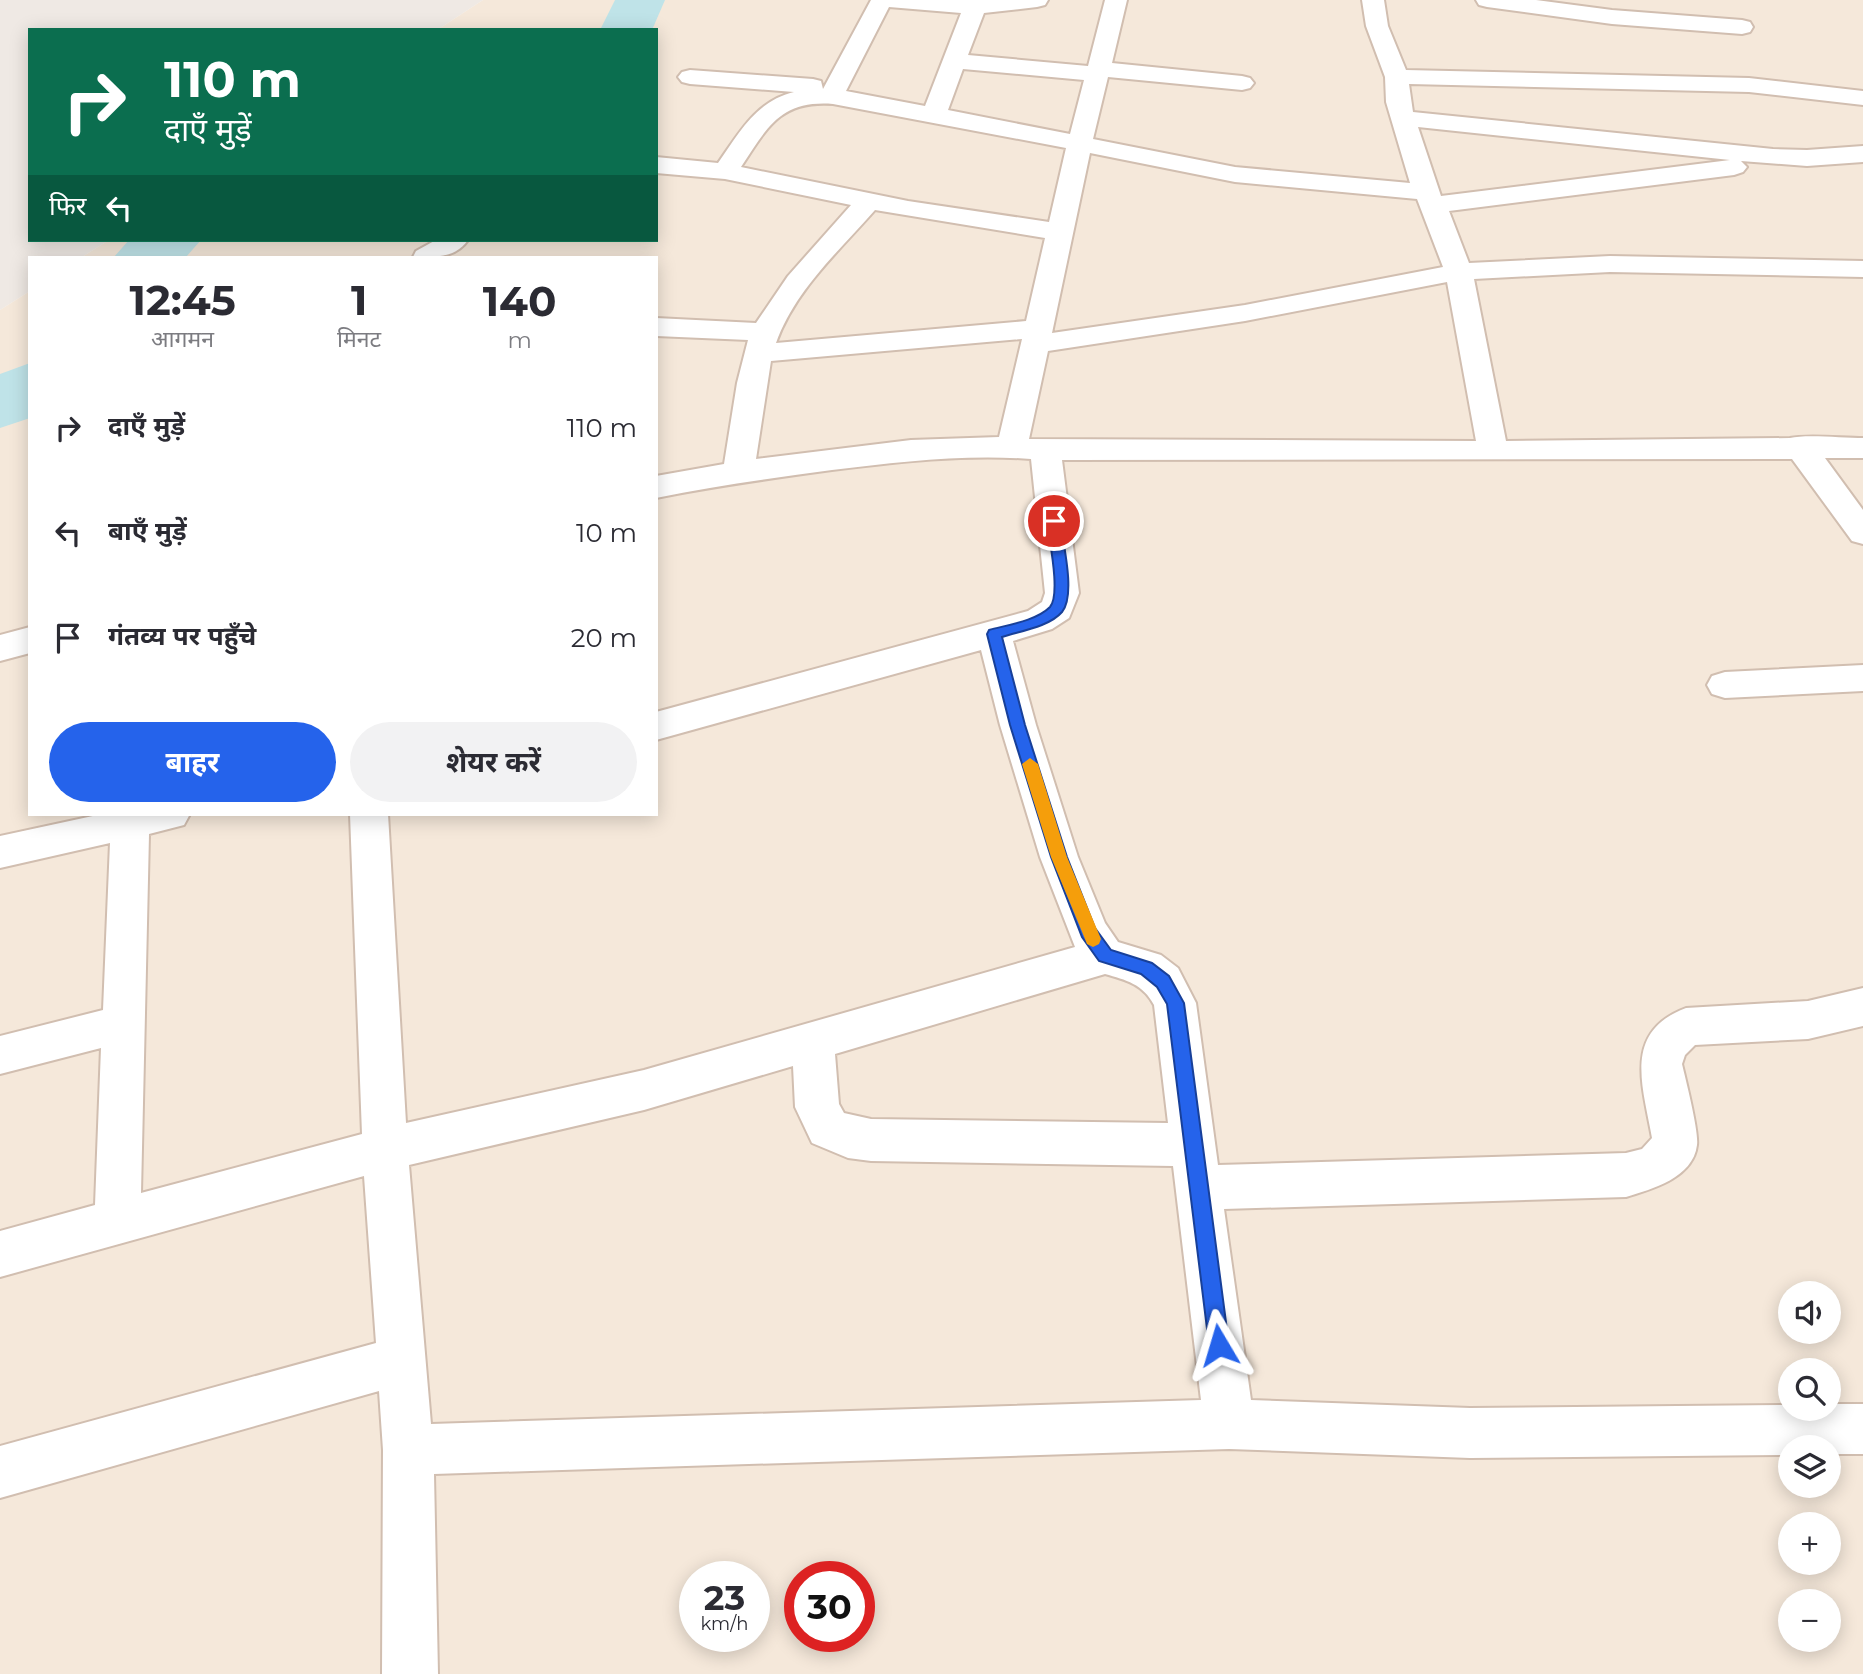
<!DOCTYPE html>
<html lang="hi">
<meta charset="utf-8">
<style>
body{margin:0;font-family:Montserrat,"Noto Sans Devanagari",sans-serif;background:#f2f2f3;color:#2b2b33;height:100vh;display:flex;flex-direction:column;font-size:26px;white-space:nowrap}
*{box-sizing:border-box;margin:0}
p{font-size:23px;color:#7c7c81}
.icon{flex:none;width:38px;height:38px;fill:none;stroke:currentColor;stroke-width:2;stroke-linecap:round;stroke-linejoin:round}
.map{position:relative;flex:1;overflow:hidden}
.side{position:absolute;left:28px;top:256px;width:630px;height:560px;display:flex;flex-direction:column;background:#fff;border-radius:0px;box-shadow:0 4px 18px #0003}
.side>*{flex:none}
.top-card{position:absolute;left:28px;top:28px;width:630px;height:214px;border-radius:0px;box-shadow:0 4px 18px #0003;background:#0b6e4f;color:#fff;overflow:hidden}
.tools{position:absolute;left:1778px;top:1281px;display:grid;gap:14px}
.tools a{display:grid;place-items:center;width:63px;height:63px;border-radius:50%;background:#fff;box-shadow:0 4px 18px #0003;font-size:35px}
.speed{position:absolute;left:679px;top:1561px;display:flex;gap:14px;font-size:35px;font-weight:700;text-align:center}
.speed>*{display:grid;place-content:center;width:91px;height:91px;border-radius:50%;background:#fff;box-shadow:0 4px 18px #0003;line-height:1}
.speed small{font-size:18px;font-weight:400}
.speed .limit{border:10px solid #d22;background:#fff;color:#111}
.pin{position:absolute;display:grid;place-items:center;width:60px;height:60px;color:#fff;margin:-30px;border:4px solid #fff;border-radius:50%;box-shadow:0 2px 7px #0007}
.me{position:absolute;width:77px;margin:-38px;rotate:353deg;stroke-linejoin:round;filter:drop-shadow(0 0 5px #0008)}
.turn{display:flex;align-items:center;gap:24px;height:147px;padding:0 21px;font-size:32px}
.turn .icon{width:91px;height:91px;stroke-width:2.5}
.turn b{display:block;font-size:49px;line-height:60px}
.then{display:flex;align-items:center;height:66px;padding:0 21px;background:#0003;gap:14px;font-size:26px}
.eta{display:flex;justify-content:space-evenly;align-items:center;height:119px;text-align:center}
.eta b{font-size:42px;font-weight:700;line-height:49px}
.cta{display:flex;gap:14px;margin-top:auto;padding:14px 21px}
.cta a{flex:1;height:80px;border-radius:42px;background:#2563eb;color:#fff;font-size:28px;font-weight:700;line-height:80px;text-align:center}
.cta a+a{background:#f2f2f3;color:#2b2b33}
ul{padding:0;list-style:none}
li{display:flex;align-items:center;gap:21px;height:105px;padding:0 21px}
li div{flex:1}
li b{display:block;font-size:26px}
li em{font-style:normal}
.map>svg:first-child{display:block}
.residential{fill:#f5e8da;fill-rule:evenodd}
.industrial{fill:#efe9e4}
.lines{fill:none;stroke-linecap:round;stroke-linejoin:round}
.river{fill:#bfe3e8;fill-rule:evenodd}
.minor-casing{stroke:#d1beb0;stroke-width:4}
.minor{fill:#fff;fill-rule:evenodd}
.route{fill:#2563eb;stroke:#184099;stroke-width:2}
.slow{fill:#f59e0b}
</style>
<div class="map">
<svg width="1863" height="1674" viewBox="0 0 1863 1674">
<rect width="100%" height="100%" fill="#fdf6ec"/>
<!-- residential -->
<path class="residential" d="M483,0h1380v1674h-1863v-1364l30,-19v523h626v-557h-574l27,-17h547v-210h-219zM1790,1293h39v39h-39zM1790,1370h39v39h-39zM1790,1447h39v39h-39zM1790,1524h39v39h-39zM695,1577h59v59h-59zM800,1577h59v59h-59zM1790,1601h39v39h-39z"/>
<!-- industrial -->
<path class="industrial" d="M0,0h483l-46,30h-407v210h79l-27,17h-52v34l-30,19z"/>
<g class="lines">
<!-- river -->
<g class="river">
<path d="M615,0h50l-13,30h-52z"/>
<path d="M129,240h72l-15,17h-72z"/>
<path d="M30,363v55l-30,10v-54z"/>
</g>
<defs>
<g id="minor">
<path d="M871,0h177l-3,5 -8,2 -53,6 -16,42 120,11 17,-66h22l-15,63 130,13 8,2 4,5 -4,5 -8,2 -134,-13 -15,62 142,28 175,16 -24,-81 -1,-25 -19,-51 -4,-26h22l4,26 18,44 343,8 114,13v14l-114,-13 -340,-8 4,28 360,37 34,1 56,-4v16l-56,4 -66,-5 6,6 -4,5 -9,3 -285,36 20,52 141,-7 253,5v16l-253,-5 -136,7 32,162 284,-3c16,-4 53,0 73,0v20h-38l38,52v34l-11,-3 -60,-82 -730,1 17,133 -10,25 -17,11 -39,12 23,84 42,132 27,66 13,19 43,13 17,13 18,35 22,162 408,-12 16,-4 10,-11c-9,-52 -30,-106 34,-130l122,-7 55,-13v38l-55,13 -113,6 -10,10 -3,9c4,17 17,68 15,81 -4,33 -45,44 -71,52l-402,12 27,191 219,8 320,-3v4h39v-5h34v50h-34v-7h-39v8l-320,3 -241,-9 -795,25 4,200h-56l1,-224 -4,-59 -379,107v-52l376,-103 -12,-167 -364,101v-46l95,-26 6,-157 -101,26v-38l103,-26 7,-167 -110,25v-32l102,-22h88l-6,11 -35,9 -8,359 221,-59 -12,-320h38l18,309 238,-53 431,-123 -35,-90 -40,-132 -19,-75 -325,90v-28l372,-101 14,-9 3,-9 -14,-134c-67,-5 -133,3 -199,11 -59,8 -118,16 -176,28v-22l68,-12 13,-81 11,-43 -92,-4v-18l100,5 32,-47 63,-71 -126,-26 -69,-6v-16l62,6c21,-30 38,-62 76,-71l-104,-8 -8,-2 -4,-5 4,-5 8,-2 123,9 8,2 2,8zM889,7l72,6 -36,93 -79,-15zM963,69l121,11 -14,54 -122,-24zM833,104l233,44 -17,74 -141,-21 -167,-34c26,-39 39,-67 92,-63zM1418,127l312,33 -289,36zM1090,153l145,29 182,17 26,68 -198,38 -193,28zM875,210l170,28 -19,83 -250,22c19,-53 63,-92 99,-133zM1447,282l29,159 -447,-2 19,-88 197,-30zM1022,339l-23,98 -88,3 -155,19 15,-98zM1105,974c21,6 38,10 49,31l14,118 -297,-4 -27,-6 -5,-9 -4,-50zM793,1066l2,41 17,36 36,15 23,3 302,5 28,234 -770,24 -22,-259 235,-55z"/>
<path d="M1476,0h60l76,10 130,10 8,2 3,5 -3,5 -8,2 -130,-10 -125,-17 -8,-2z"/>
<path d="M436,240h32c-13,19 -35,17 -55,17l3,-6z"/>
<path d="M30,627v26l-30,8v-26z"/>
<path d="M1863,665v26l-138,7 -13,-4 -5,-9 5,-9 13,-4z"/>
</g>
</defs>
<!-- minor casing -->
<use href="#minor" class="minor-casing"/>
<!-- minor -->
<use href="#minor" class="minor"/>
</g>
<!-- route -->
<path class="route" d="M1054,517l6,4c3,22 16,74 2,91 -13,15 -42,19 -60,25l23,88 42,132 28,71 16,22 41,13 17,13 15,27 45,342 -3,7 -7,3 -7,-3 -3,-7 -42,-341 -10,-17 -16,-13 -42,-13 -17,-24 -31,-80 -41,-132 -23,-91 2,-4c18,-5 47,-9 61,-23 11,-13 -1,-68 -3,-86z"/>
<!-- slow -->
<path class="slow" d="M1030,758l8,6 29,93 34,82 -2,5 -6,3 -6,-3 -2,-5 -34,-82 -29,-93z"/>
</svg>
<div class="tools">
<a><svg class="icon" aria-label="sound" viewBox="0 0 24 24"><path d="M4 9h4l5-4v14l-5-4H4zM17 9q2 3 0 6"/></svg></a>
<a><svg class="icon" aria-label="search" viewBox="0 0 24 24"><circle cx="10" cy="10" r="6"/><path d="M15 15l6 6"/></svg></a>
<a><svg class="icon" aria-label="layers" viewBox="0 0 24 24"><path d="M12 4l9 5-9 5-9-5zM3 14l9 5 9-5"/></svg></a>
<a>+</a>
<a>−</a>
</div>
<div class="speed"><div>23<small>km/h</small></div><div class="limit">30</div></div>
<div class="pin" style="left:1054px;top:521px;background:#d93025"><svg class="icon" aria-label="arrive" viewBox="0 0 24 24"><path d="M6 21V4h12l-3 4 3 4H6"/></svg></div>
<svg class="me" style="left:1219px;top:1345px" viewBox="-20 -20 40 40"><path d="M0-17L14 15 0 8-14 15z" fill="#2563eb" stroke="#fff" stroke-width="4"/></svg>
<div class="top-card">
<div class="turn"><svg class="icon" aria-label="right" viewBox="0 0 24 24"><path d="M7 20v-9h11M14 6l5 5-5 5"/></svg><div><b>110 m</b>दाएँ मुड़ें</div></div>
<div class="then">फिर<svg class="icon" aria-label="left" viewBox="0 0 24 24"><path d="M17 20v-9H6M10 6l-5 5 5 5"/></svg></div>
</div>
<section class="side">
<div class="eta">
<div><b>12:45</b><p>आगमन</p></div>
<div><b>1</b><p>मिनट</p></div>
<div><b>140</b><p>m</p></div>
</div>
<ul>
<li><svg class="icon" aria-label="right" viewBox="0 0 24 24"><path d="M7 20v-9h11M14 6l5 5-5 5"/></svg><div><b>दाएँ मुड़ें</b></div><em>110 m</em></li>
<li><svg class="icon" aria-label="left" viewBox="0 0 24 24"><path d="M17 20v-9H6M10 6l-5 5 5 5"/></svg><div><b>बाएँ मुड़ें</b></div><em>10 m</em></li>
<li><svg class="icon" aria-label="arrive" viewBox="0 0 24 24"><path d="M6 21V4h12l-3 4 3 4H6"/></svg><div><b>गंतव्य पर पहुँचे</b></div><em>20 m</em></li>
</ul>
<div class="cta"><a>बाहर</a><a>शेयर करें</a></div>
</section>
</div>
